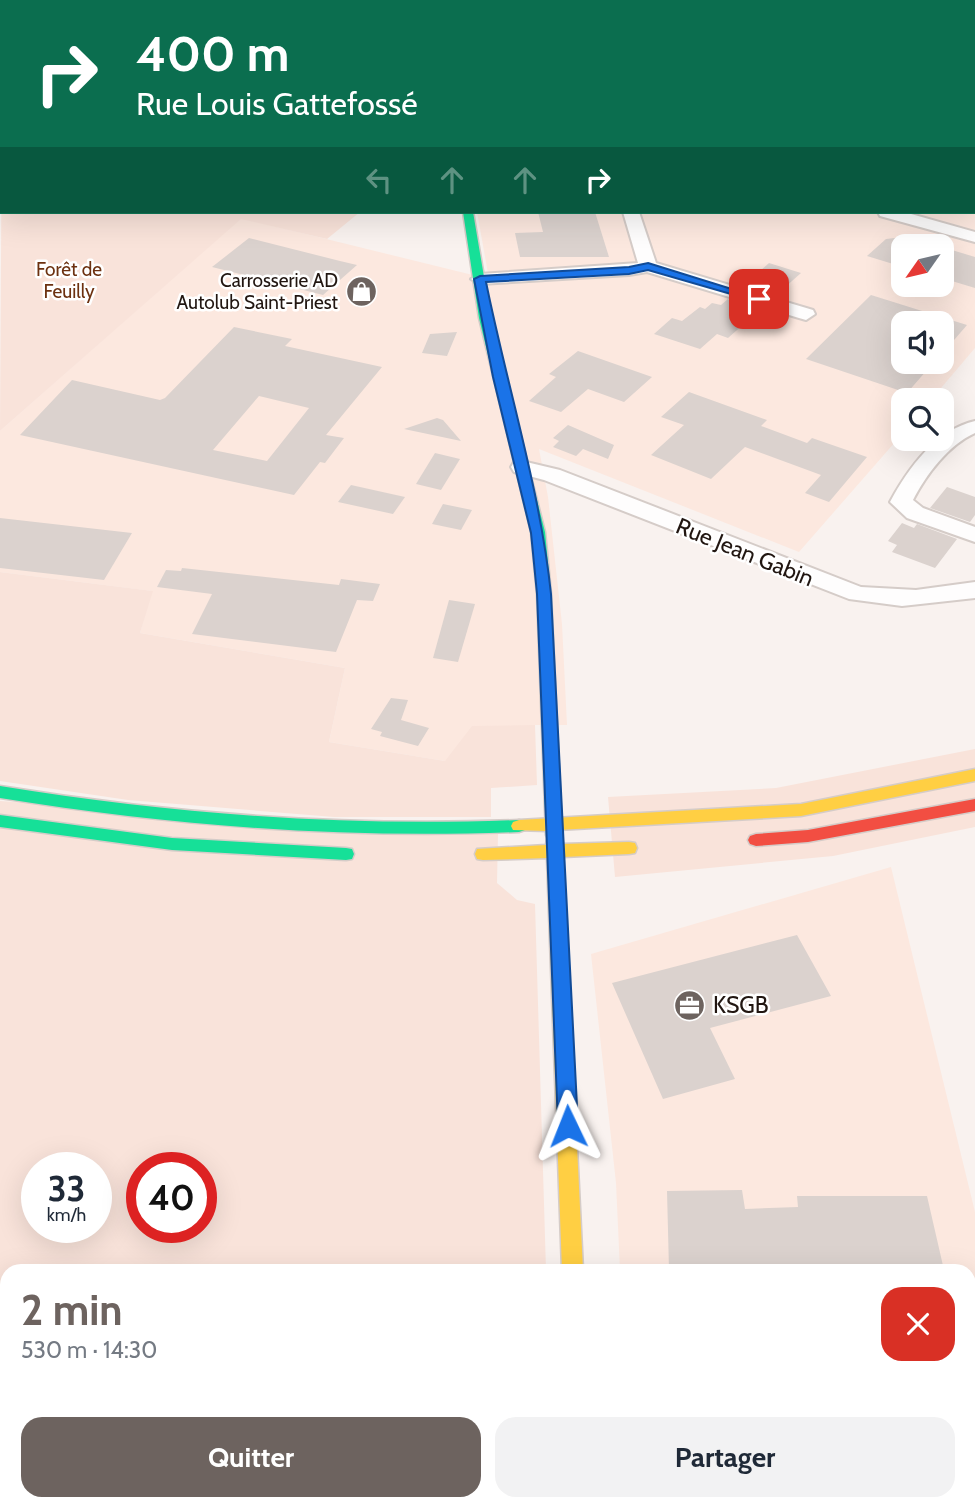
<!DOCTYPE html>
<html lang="fr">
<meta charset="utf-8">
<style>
body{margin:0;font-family:Cabin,sans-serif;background:#f2f2f3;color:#1f2937;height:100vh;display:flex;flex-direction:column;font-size:26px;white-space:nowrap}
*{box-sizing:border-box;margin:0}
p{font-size:23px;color:#747a83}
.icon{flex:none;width:38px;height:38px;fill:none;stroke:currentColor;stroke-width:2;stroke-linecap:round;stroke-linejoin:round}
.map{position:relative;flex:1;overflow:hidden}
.sheet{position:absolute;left:0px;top:1264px;width:976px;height:247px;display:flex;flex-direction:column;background:#fff;border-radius:21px 21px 0 0;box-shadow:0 7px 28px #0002}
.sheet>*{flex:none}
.hud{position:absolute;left:0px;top:0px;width:976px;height:214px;box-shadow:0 7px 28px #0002;background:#0b6e4f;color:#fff;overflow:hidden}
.needle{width:46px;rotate:236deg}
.buttons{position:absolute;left:891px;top:234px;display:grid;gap:14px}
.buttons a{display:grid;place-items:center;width:63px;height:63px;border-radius:14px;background:#fff;box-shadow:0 7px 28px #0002;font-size:35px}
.speed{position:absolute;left:21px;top:1152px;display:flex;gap:14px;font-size:35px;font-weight:700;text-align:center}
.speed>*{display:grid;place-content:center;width:91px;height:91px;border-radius:50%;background:#fff;box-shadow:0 7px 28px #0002;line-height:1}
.speed small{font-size:18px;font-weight:400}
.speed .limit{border:10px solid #d22;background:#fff;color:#111}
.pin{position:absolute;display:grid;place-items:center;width:60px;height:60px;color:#fff;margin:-30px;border-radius:14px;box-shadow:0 4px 10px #0006}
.me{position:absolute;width:77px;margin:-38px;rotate:358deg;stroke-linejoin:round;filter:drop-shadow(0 0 5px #0008)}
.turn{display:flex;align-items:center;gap:24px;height:147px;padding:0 21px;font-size:32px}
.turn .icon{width:91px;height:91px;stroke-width:2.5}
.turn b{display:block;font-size:49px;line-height:60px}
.lanes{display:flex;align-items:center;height:66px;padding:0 21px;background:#0003;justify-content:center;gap:35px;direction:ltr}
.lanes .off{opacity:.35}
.round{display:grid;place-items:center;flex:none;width:74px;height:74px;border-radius:21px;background:#f2f2f3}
.headline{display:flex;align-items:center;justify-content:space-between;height:119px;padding:0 21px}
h1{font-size:42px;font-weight:800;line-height:52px;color:#6d635f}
.primary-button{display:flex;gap:14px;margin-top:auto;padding:14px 21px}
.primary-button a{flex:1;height:80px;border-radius:21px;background:#6d635f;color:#fff;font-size:28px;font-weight:800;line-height:80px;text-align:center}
.primary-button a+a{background:#f2f2f3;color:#1f2937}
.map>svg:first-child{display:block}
.built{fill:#fce8df;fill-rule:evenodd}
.green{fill:#f9e3da;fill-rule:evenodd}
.building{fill:#dbd2ce;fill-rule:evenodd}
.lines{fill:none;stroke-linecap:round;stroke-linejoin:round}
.street-casing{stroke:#d5ccc8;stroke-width:4}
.fast-casing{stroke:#d5ccc8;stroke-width:3}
.slow-casing{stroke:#d5ccc8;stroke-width:3}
.jam-casing{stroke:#d5ccc8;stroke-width:3}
.street{fill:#fefdfd;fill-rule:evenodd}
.fast{fill:#16e098;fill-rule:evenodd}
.slow{fill:#ffcf43;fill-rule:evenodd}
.jam{fill:#f24e42;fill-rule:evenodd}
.route{fill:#1a73e8;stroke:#114b97;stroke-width:2}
.labels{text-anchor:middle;stroke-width:5;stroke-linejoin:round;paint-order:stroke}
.far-park-label{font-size:19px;fill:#6c3110;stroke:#fff}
.far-poi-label{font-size:19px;fill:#211611;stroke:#fff;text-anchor:end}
.street-label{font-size:23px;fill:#211611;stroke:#fff}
.poi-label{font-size:23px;fill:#211611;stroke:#fff;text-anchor:start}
</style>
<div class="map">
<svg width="975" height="1510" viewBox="0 0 975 1510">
<rect width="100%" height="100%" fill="#f9f2ef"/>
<!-- built -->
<g class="built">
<path d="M444,0h531v348l-45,53h-27v32l-104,119 -260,-103 9,48 14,127 5,101h-32l-90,36 -116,-19 16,-74 -205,-35 12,-42 -152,-19v-141l241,-213 248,61 -12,-67h498v-210zM903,247h39v38h-39zM903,324h39v38h-39z"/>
<path d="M891,867l84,345v298h-345v-7h340v-233h-350l-4,-87 -25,-229z"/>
<path d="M7,1379v124h546v7h-553v-121z"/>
</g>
<!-- green -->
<g class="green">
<path d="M95,0h329l1,2h-331z"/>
<path d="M2,91v121h358l-33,27 -86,-20 -241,212z"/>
<path d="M0,572l153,19 -13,42 205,35 -16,74 116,19 27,-35 63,-1 2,60 -46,3v29h-157l-206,-17 -128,-19z"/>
<path d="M975,749v78l-142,29 -218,21 -7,-80 168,-9z"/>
<path d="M0,801l498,33 -1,49 20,17 18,4 11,366h-539v109l-7,10zM37,1167h59v60h-59zM142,1167h59v60h-59z"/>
</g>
<!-- building -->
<g class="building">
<path d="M538,212h57l14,45h-89l-5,-24 28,-1z"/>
<path d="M903,237v30l-36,-11 19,-17z"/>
<path d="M249,238l91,23 17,4 -34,30 -111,-28z"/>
<path d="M942,247l33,10v31l-33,-10z"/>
<path d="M769,263l32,10 -18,16 -32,-10z"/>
<path d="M871,295l96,30 -25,29v-30h-39v38h31l-27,31 -101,-34z"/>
<path d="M728,299l18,23 -18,16 -11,-4 -17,15 -46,-15 18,-16 10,3 18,-14 5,2 7,-6 9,2z"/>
<path d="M234,327l58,12 -7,7 97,21 -56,68 18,3 -19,25 -5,-1 -26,33 -274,-60 52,-55 88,20 5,-2zM259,396l50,12 -42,53 -54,-11z"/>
<path d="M457,332l-10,24 -25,-3 8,-19z"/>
<path d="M578,351l74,26 -28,25 -36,-13 -27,23 -32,-11 27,-24 -7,-3z"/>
<path d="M689,392l78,28 -6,6 46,17 5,-5 55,19 -38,45 -24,-9 16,-18 -76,-28 -34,32 -60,-24 33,-30 -23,-8z"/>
<path d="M437,418l6,2 18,21 -57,-12z"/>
<path d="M568,425l46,20 -6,14 -25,-10 -7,7 -23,-9 6,-6 -6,-3z"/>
<path d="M435,453l25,6 -19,31 -25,-6z"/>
<path d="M351,485l54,12 -12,17 -55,-12z"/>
<path d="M947,487l28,10v18l-5,7 -40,-14z"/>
<path d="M443,504l29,6 -11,20 -29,-6z"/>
<path d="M0,518l132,15 -28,47 -104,-12z"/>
<path d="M902,523l12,5 3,-4 40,15 -22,29 -43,-16 5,-7 -9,-4z"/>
<path d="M182,568l157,17 2,-6 39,5 -7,17 -16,-1 -21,52 -144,-18 20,-40 -55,-7 9,-17 15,1z"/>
<path d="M449,600l26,4 -17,58 -25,-4z"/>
<path d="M391,698l17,2 -7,20 28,8 -11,18 -38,-10 2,-4 -11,-3z"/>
<path d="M797,935l34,61 -121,32 25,51 -72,20 -51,-116z"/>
<path d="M742,1190l3,19 53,-2 -1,-11h130l17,74h-275l-2,-79z"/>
</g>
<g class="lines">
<defs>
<g id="street">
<path d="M68,0h14l-16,2z"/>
<path d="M0,68h2l-2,9z"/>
<path d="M623,212h16l17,51 157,47 2,4 -9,6 -7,-2 -152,-46 -18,3 -149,9 -9,-5 9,-5 158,-11z"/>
<path d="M878,212h26l71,20v10l-95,-26z"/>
<path d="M975,421v12c-27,12 -49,42 -62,67l10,8 52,19v15l-68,-24 -17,-16c19,-35 46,-72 85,-81z"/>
<path d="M522,461l38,9 301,117 55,3 59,-8v16l-73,8 -53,-7 -305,-119 -30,-8 -3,-5 3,-5z"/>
</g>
<g id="fast">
<path d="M428,0h8l1,2h-8z"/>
<path d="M463,212h10l18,106 54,214 6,62 11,241 -2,4h-12l-2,-4 -9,-241 -6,-62 -52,-214z"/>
<path d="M0,786c173,28 344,41 519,34l6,2 2,4 -2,4 -6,2c-175,7 -346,-6 -519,-34z"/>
<path d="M0,815l172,23 174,10 6,1 2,5 -2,5 -6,1 -174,-10 -172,-23z"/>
</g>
<path id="slow" d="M975,769v12l-174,35 -243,14 4,5 1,9 66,-2 6,1 2,5 -2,5 -6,1 -66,3 20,413h-21l-15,-412 -64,2 -6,-1 -2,-5 2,-5 69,-4 2,-14 -35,-1 -2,-4 2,-4 6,-2 282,-16z"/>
<g id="jam">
<path d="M975,799v12l-167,31 -52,4 -6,-2 -2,-4 2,-4 6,-2 52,-4z"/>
<rect x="568" y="1503" width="24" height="7"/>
</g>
</defs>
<!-- street casing -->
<use href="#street" class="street-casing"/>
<!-- fast casing -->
<use href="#fast" class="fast-casing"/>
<!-- slow casing -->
<use href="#slow" class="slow-casing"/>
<!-- jam casing -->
<use href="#jam" class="jam-casing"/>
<!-- street -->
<use href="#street" class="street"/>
<!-- fast -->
<use href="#fast" class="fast"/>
<!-- slow -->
<use href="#slow" class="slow"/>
<!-- jam -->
<use href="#jam" class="jam"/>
</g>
<!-- route -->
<path class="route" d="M648,263l116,36 -9,2 -107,-31 -19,4 -143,8c21,104 54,207 65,312l27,532 -3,7 -7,2 -7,-2 -3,-7 -21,-532 -6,-61 -38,-156 -19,-98 6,-3 149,-9z"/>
<!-- icons -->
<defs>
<symbol id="shop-disc" viewBox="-11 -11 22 22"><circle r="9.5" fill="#6d635f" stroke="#fff"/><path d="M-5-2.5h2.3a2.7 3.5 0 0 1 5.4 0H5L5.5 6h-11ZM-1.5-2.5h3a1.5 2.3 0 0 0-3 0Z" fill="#fff"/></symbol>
<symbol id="office-disc" viewBox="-11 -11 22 22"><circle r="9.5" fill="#6d635f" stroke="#fff"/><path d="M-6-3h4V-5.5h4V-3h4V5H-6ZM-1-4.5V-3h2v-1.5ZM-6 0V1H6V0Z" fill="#fff"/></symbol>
</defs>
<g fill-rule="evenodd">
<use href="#shop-disc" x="344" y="274" width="35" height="35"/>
<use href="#office-disc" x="672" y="988" width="35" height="35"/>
</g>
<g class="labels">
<!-- far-park labels -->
<g class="far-park-label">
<text x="69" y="276">Forêt de<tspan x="69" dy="22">Feuilly</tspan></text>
</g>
<!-- far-poi labels -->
<g class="far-poi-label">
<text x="338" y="287">Carrosserie AD<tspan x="338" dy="22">Autolub Saint-Priest</tspan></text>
</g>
<!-- street labels -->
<g class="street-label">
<text transform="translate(745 552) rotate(22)" y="8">Rue Jean Gabin</text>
</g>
<!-- poi labels -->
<g class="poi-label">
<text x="713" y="1013">KSGB</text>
</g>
</g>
</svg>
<div class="buttons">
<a><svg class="needle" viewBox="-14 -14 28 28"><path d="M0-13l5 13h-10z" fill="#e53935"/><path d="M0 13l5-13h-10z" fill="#747a83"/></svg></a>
<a><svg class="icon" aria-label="sound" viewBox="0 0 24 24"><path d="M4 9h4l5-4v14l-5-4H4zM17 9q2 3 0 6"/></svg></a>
<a><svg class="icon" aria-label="search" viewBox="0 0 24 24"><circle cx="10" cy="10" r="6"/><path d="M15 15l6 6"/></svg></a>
</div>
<div class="speed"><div>33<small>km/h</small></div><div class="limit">40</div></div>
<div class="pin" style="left:759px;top:299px;background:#d93025"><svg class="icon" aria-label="arrive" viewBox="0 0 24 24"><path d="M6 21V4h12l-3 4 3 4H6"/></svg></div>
<svg class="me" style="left:568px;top:1126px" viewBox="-20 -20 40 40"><path d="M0-17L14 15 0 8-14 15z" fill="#1a73e8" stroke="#fff" stroke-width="4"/></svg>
<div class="hud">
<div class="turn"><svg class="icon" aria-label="right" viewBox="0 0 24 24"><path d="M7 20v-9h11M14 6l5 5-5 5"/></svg><div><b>400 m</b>Rue Louis Gattefossé</div></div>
<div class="lanes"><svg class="icon off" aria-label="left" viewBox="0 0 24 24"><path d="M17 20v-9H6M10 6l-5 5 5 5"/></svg><svg class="icon off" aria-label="ahead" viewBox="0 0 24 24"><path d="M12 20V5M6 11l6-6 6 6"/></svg><svg class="icon off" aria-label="ahead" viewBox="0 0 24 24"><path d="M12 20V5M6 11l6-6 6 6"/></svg><svg class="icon" aria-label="right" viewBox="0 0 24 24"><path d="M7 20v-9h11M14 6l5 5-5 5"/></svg></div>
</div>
<section class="sheet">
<div class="headline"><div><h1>2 min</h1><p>530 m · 14:30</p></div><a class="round" style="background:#d93025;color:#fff"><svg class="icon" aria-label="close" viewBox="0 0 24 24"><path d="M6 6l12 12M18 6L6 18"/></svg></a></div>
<div class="primary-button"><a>Quitter</a><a>Partager</a></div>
</section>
</div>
